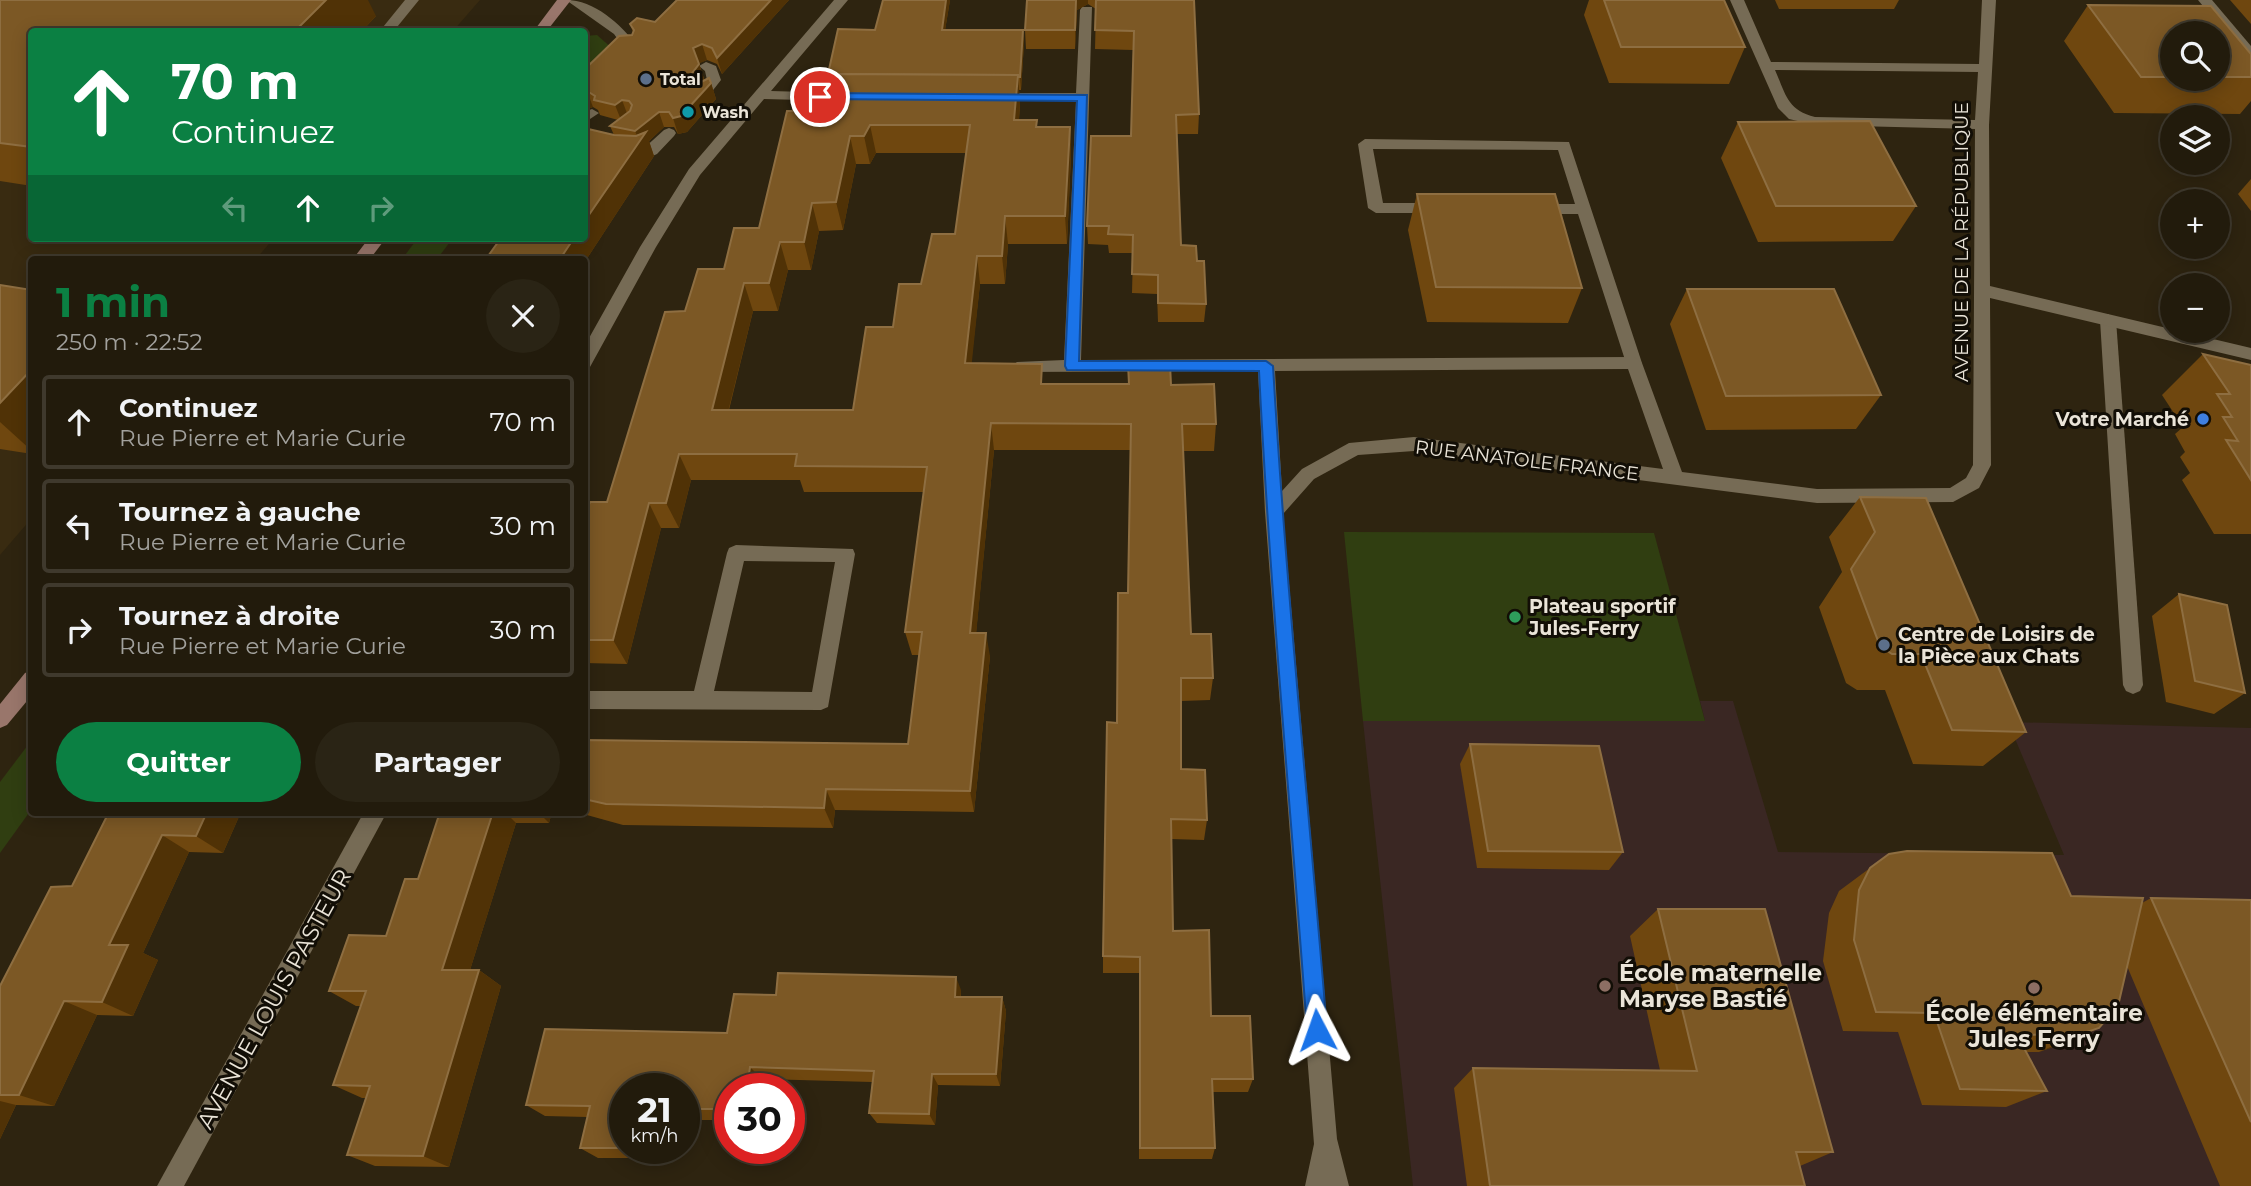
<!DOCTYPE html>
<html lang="fr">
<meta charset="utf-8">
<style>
body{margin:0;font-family:Montserrat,sans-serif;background:#2a2415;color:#f1f3f6;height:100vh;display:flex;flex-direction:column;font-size:26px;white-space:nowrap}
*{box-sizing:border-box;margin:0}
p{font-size:23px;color:#a2a19d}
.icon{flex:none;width:38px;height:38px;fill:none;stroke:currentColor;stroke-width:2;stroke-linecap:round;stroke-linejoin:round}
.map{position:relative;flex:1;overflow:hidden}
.details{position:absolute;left:28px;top:256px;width:560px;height:560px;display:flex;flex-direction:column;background:#221b0c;border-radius:7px;box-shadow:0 4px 18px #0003,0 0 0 2px #3f392d}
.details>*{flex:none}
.hud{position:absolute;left:28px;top:28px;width:560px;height:214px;border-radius:7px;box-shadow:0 4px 18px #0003,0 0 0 2px #3f392d;background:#0b8043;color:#fff;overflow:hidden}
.tools{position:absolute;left:2160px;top:21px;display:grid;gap:14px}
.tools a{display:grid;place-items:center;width:70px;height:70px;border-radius:50%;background:#221b0c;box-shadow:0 4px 18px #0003,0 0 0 2px #3f392d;font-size:35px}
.speed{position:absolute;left:609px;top:1073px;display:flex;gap:14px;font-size:35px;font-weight:700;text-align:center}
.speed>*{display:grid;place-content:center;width:91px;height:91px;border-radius:50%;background:#221b0c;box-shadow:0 4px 18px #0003,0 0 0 2px #3f392d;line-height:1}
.speed small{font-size:18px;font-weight:400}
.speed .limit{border:10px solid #d22;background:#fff;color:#111}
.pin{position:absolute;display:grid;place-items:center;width:60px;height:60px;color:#fff;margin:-30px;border:4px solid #fff;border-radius:50%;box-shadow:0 2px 7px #0007}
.me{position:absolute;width:77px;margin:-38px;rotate:356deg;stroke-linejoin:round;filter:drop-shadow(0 0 5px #0008)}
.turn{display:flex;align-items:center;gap:24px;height:147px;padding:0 28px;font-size:32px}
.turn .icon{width:91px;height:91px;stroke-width:2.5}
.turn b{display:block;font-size:49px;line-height:60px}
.lanes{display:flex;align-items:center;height:66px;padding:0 28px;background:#0003;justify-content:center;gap:35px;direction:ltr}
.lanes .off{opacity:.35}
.round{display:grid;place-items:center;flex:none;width:74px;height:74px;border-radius:37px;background:#2a2415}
.overview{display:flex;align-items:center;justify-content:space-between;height:119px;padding:0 28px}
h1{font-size:42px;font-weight:700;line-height:52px;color:#0b8043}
.button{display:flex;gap:14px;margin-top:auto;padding:14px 28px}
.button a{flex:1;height:80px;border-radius:42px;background:#0b8043;color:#fff;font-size:28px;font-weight:700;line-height:80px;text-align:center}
.button a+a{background:#2a2415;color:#f1f3f6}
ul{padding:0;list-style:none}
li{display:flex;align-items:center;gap:21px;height:94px;margin:0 14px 10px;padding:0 14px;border:4px solid #3f392d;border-radius:7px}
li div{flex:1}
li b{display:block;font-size:26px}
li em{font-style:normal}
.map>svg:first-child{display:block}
.built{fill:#392b11}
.education{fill:#3a2723}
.green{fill:#303e11}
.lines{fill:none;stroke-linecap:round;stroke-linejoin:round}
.service{fill:#766b55;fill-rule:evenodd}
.minor{fill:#766b55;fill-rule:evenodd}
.secondary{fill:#99766b;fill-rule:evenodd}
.wall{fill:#6f470f;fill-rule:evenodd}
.shaded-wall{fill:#503206}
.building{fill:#7c5825;stroke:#8e6e41;stroke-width:2;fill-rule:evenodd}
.route{fill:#1a73e8;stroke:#114b97;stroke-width:2}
.service-dot{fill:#5c6f8a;stroke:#120e06;stroke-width:2.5}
.culture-dot{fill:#0f9aa8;stroke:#120e06;stroke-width:2.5}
.shop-dot{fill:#3f7fe0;stroke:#120e06;stroke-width:2.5}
.leisure-dot{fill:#2e9e5b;stroke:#120e06;stroke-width:2.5}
.education-dot{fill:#8d6e63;stroke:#120e06;stroke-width:2.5}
.labels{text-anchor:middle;stroke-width:6;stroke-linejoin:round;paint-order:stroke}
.far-poi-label{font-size:16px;font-weight:bold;fill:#eae4d8;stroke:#120e06;text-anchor:start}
.street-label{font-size:19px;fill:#eae4d8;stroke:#120e06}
.poi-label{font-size:19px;font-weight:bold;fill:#eae4d8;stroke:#120e06;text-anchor:start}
.near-poi-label{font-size:23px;font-weight:bold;fill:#eae4d8;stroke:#120e06;text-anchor:start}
.near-street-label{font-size:23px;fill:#eae4d8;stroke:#120e06}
</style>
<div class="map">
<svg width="2251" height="1186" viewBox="0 0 2251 1186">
<rect width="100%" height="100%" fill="#2e2410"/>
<!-- built -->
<path class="built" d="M0,0h480l-27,31 -421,1v206h242l-18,21h-224l-1,260 -31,36z"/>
<!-- education -->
<path class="education" d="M1700,701h33l45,151 286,3 -56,-133 243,6v458h-838l-50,-465h342z"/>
<!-- green -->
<g class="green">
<path d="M597,35l17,15 -29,33v-47z"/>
<path d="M418,238h35l-16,21h-35z"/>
<path d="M1344,532l310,1 51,188h-342z"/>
<path d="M31,741v69l-31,43v-71z"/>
</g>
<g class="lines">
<!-- service -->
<g class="service">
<path d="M405,0h14l-26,32h-14z"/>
<path d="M566,0c28,0 55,24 71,46l-2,3h-10l-11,-15z"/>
<path d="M706,62l10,4 5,14 -11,14 -5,1 -7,-4 9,-11 -2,-9 -6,-5z"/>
<path d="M592,109l7,4 -15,10v-11z"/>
<path d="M669,128l5,2 2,3 -2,3 -17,18 -13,6 -60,-13v-9l58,12 22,-20z"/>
<path d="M1365,139l204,3 73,221 -2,4 -6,2 -8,-6 -48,-149h-43l-8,-5 8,-5h40l-17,-54 -185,-1 10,54h55l8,5 -8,5h-62l-8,-5 -10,-64z"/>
<path d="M2108,314l8,6 27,365 -3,6 -7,3 -7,-3 -3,-6 -23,-365z"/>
<path d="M736,545l117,4 2,5 -27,153 -7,3 -237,-1v-18h110l33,-138 2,-5zM744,561l91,1 -23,130 -98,-1z"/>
</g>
<!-- minor -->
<g class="minor">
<path d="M834,0h14l-77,91 69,2 7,4 -7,4 -76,-2 -64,76 -44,72 -66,120 -6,2v-22l56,-100 49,-78z"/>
<path d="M1730,0h14l27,62 208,2 3,-64h14l-7,125 1,161 261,62v12l-261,-62 1,167 -12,23 -26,14 -136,1 -403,-52 -56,4 -44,24 -31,35 54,625 12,47h-44l9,-42 -49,-632 -7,-141 -247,1 -2,-4 8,-6 47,-2 12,-259h-83l-7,-4 7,-4h83l4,-83 2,-3h10l-11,353 553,-3 8,6 40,109 135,17 133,-1 16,-10 7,-13 2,-336 -160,-4 -26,-6 -11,-11zM1775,70l203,2 -3,48 -160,-3c-28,-7 -29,-22 -40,-47zM1628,369l35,100 -249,-32 -65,6 -47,26 -20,22 -7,-120z"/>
<path d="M2198,0h14l39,46v13l-5,-1z"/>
<path d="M364,812h23l-203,374h-27z"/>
</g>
<!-- secondary -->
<g class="secondary">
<path d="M557,0h14l-25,32h-13z"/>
<path d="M369,238h17l-16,21h-17z"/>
<path d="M32,670v25l-25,30 -7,3v-24l25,-31z"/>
</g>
</g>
<!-- wall -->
<g class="wall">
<path d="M0,0l376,16 -15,16h-329v154l-32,-5z"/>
<path d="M677,0h112l-67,74 -5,-10 -10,-4 -8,3 5,16 -1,2 8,2 5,16 -29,33 -9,2 -4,-7h-10l-15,14 5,15 -70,107v-4l-86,-21h86l30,-103 -4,-9 8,-6 -18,-5 -2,-5 -5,-3 -9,3v-40l48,-35 1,-3 -3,-8 25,-2z"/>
<path d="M883,0h67l-5,30h78l1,13 -3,47h-2l1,13 -1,17h18v7h33l1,28 -4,89h-59l-3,40h-25l-9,79 72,21h85v-20l43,21 45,39 -2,27h-31l8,183 22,44 -3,22 -29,1v68l26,51 -3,20 -33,-1 2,92 38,85 42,63 -5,13h-35l2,56 -3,11h-73v-186h-36v-17l14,-233 11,-130 3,-143h-137l-18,183 14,23 -16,156 -139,-2 -2,18 -210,-3 -47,-13h8v-72l324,4 11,-89h-7l-7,-23 19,-140h-120l-4,-12h-109l-12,48h-18l-34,136 -43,-1v-144l23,-17 78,-191 39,-42 35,-41 34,-117 22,-14 13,-23 47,-44zM876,153h91l-12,81 -62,93 -40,83h-124l24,-99h25l10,-41h23l8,-39 24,-1 13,-66h14z"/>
<path d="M1027,0h167l5,114 -1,20h-21l4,111 16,16 9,43 -2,18h-46l-1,-28 -25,-1 1,-40h-24l-1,-8 -20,-1 -1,-18 44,-90 2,-86 -38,-1 1,-40 -8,-5 -11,6 -2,39h-49l-1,-19z"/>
<path d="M1589,0h135l21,47 -16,37 -120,-1 -25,-68z"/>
<path d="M1775,0h124l-5,9h-115z"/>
<path d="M2230,0h21v24z"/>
<path d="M2088,5l123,1 40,48v47l-11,13 -126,-1 -50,-72zM2172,33h45v46h-45z"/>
<path d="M1738,122l178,84 -23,35 -135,1 -37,-84z"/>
<path d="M2251,179v32l-13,-17z"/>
<path d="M1417,194l165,94 -14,35 -141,-1 -19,-92z"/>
<path d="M0,285l32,5v164l-32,-5z"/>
<path d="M1687,289l194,106 -25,34 -150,1 -36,-106z"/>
<path d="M2203,354l48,11v169h-37l-32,-54 8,-7 -10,-16 5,-5 -10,-18 8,-7 -21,-32z"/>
<path d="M1860,497l166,235 -43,34 -70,-2 -28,-74h-28l-11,-7 -27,-76 23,-35 -13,-35z"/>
<path d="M2179,594l66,99 -31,21 -48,-12 -14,-86z"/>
<path d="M1470,744l153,108 -14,18 -132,-2 -17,-104z"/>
<path d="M109,812h132l-18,41 -34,-1 -46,101 15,7 -25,56 -36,-1 -43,91 -38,-1 -16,34v-153l72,-100z"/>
<path d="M440,812h112l-3,11h-33l-46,147h9l22,16 -52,181 -74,-1 -28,-11 19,-57h-4l-29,-13 28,-79h-5l-27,-15 57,-55 32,-57z"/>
<path d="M1870,868l201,28 71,7 9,-5 100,2v286h-31l-93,-220 -28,62 -43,18 -17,6h-13l21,39 -41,16 -84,-2 -24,-73 -55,-1 -20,-70 6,-48 10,-22z"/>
<path d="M1658,909l175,243 -33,14 5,20h-338l-13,-98 19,-20 187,2 -30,-134z"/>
<path d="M961,990v7h41l4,14 -6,75 -62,-1 -3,40 -58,-2 -8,-10 3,-31 -110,-3 -32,9v32h-46v-32h-59v60h35l-2,10h-60l-18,-10 7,-31 -42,-1 -19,-11 201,-72 49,-38z"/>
</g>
<!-- shaded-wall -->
<g class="shaded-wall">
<path d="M326,0h42l8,16 -15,16h-67z"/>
<path d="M771,0h18l-67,74 -5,-16z"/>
<path d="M946,0h4l-7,43 -1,-13z"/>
<path d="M1076,0h12v4l-11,6 -2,39v-19z"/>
<path d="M1023,30l1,13 -3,47 -1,-13z"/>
<path d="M702,44l5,16 -9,4 -5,-16z"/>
<path d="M699,64l5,15 -9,12 -5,-15z"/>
<path d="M1018,75l2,28 -3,45 -3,-28z"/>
<path d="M711,83l5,16 -29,33 -9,2 -5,-16z"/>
<path d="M587,91l6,16 -9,3v-18z"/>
<path d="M622,100l6,16 -7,4 -6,-15z"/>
<path d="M659,112l5,15 -15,14 5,15 -70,107v-4h-24l14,-21h10v-16l55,-81 -4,-10z"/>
<path d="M870,125l6,28 -6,11 -6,-28z"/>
<path d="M1070,127l1,28 -4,89 -2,-28z"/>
<path d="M850,136l6,28 -13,66 -7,-28z"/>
<path d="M812,203l7,28 -8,39 -7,-28z"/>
<path d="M1005,216l3,28 -3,40 -3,-28z"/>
<path d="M780,242l8,28 -10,41 -9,-28z"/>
<path d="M977,256l3,28 -11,106 -4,-27z"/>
<path d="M744,283l9,28 -31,125 -10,-26z"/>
<path d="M32,369v82l-32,-29v-19z"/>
<path d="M991,423l3,27 -20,206 -4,-23z"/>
<path d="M679,454l12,26 -12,48 -13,-25z"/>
<path d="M649,503l12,25 -34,136 -14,-24z"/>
<path d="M986,633l4,23 -16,156 -4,-21z"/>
<path d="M826,789l9,21 -2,18 -9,-20z"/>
<path d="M207,812h34l-18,41 -27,-17z"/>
<path d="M493,812h12l11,11 -51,163 -23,-16z"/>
<path d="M538,812h14l-3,11z"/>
<path d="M162,835l27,17 -46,101 15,7 -25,56 -31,-14 7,-57z"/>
<path d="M479,970l22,16 -52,181 -26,-11z"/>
<path d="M956,977l5,13 -1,21 -5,-14z"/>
<path d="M1002,997l4,14 -6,75 -4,-12z"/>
<path d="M64,1001l33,14 -43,91 -35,-11z"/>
<path d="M2099,1028l-43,18 -17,6 42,-18z"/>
<path d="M750,1067l12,12 -2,9h-13z"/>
<path d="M932,1074l6,11 -3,40 -6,-11z"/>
<path d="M0,1101l16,4 -16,34z"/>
<path d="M642,1148h18l-2,10z"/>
</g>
<!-- building -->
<g class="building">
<path d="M0,0h326l-32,32h-262v115l-32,-4z"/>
<path d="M677,0h94l-54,58 -5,-10 -10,-4 -9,4 6,16 -9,12 11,6 8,-4 2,5 -30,33 -8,2 -4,-6h-10l-24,19 -25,-5 20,-15 2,-6 -3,-4 -7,-1 -7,5 -21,-5 1,-4 -8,-5 -3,1v-22l35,-34 13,-1 2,-5 -4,-6 7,-6 18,4z"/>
<path d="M883,0h63l-4,30h81l-3,47h-2v-2l-190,-1 10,-45 37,1z"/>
<path d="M1027,0h49l-1,30h-50z"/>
<path d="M1096,0h98l5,114 -23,1 5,130 15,1 1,15h7l2,43 -48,-1v-28l-26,-1 1,-39 -25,-1 1,-8h-22l4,-90h40l3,-105 -39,-1z"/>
<path d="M1604,0h120l21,47h-124z"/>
<path d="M2088,5l123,1 40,48v23h-34v-44h-45v44h-31z"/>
<path d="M821,74l197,1 -4,45h23l-1,7h34l-5,89h-60l-3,40h-25l-12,107 77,1 -1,20h88l-1,-20h42l1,21 43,-1 2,40h-34l9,210h20l2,44h-32v91l24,1 2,50 -36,-1 2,112 36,-1 2,86h39l3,63h-41l3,69h-75v-191l-37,-1 4,-234 10,1 1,-130h10l3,-169 -140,-1 -21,210h16l-16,158 -144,-2 -2,19 -218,-4 -22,-5v-59l324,4 14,-112h-17l22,-165 -132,-1 2,-12h-118l-13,49h-17l-36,137h-29v-121l6,-17h17l58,-190 20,-1 13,-42h26l10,-41h25l28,-117h6l3,-14h19zM870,125h100l-15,109h-23l-11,50h-22l-6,43h-27l-13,83h-141l32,-127h25l11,-41h24l8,-39 24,-1 14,-66h14z"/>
<path d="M1870,121l46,85h-140l-38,-84z"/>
<path d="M584,128l30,7 22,1 10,-4 -62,90z"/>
<path d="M1417,194h138l27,94 -146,-1z"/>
<path d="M501,238h73l-14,21h-74z"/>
<path d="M0,285l32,5v79l-32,34z"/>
<path d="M1687,289h147l47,106 -155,1z"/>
<path d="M2203,354l48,11v115l-25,-40 12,1 -15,-24h9l-15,-23h13z"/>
<path d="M1860,497l66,1 100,234 -74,-2 -31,-76h-29l-12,-8 -29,-77 24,-37z"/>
<path d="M2179,594l48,11 18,88 -50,-12z"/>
<path d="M1470,744l129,2 24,106 -135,-1z"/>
<path d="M109,812h98l-11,24 -34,-1 -53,110h19l-26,57 -38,-1 -45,94h-19v-109l51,-99 21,-1z"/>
<path d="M440,812h53l-51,158h37l-56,186 -76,-1 23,-69 -37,-1 33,-94h-37l20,-56 37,1 19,-57h13z"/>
<path d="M1907,851l145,2 19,43 72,2 -25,108 -19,22 -18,6 -64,1 30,56 -87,-2 -26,-76 -58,-1 -22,-72 5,-50 11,-22 19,-14z"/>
<path d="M2151,898l100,2v222z"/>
<path d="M1658,909h107l68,243h-37l9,34h-315l-17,-118 224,3z"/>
<path d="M778,973l178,4 -1,20h47l-6,77h-64l-3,40 -60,-1 5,-42 -124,-4 -3,21h-17v21h-46v-21h-59v60h17h-62l10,-42 -64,-1 19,-76 182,4 7,-39 42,1z"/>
</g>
<!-- route -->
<path class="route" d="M820,93l267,2 -8,266h187l7,5c13,222 36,443 54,664l-3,7 -7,3 -7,-3 -3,-7c-16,-219 -37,-439 -48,-659l-192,-1 -2,-4 12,-265 -262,-2 -1,-2z"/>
<!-- markers -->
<g class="service-dot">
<circle cx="646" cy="79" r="7"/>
<circle cx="1884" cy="645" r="7"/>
</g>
<circle class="culture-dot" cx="688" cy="112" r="7"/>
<circle class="shop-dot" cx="2203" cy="419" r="7"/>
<circle class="leisure-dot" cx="1515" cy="617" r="7"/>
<g class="education-dot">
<circle cx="1605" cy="986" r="7"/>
<circle cx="2034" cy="988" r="7"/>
</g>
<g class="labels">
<!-- far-poi labels -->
<g class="far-poi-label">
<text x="660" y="85">Total</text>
<text x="702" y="118">Wash</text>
</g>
<!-- street labels -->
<g class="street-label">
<text transform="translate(1961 242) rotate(-90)" y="7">AVENUE DE LA RÉPUBLIQUE</text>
<text transform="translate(1527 460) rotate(7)" y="7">RUE ANATOLE FRANCE</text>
</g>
<!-- poi labels -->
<g class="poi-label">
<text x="2189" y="426" text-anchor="end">Votre Marché</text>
<text x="1529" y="613">Plateau sportif<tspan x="1529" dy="22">Jules-Ferry</tspan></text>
<text x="1898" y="641">Centre de Loisirs de<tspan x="1898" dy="22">la Pièce aux Chats</tspan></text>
</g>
<!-- near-poi labels -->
<g class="near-poi-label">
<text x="1619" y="981">École maternelle<tspan x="1619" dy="26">Maryse Bastié</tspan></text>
<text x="2034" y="1021" text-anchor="middle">École élémentaire<tspan x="2034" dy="26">Jules Ferry</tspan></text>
</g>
<!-- near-street labels -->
<g class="near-street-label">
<text transform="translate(274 999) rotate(-61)" y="8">AVENUE LOUIS PASTEUR</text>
</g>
</g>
</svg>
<div class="tools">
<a><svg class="icon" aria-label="search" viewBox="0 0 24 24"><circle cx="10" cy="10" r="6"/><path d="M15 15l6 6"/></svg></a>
<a><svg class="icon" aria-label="layers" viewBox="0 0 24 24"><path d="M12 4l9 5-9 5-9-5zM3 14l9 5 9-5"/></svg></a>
<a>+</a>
<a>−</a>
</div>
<div class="speed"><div>21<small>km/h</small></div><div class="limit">30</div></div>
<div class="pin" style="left:820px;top:97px;background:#d93025"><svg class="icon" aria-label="arrive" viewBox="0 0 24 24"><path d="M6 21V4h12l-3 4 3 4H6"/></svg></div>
<svg class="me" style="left:1317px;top:1030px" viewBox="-20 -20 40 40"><path d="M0-17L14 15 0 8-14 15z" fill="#1a73e8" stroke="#fff" stroke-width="4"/></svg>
<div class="hud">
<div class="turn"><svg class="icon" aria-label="ahead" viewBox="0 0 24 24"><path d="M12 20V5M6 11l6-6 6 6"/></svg><div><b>70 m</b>Continuez</div></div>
<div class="lanes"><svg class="icon off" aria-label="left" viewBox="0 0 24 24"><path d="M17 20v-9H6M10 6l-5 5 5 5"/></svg><svg class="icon" aria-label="ahead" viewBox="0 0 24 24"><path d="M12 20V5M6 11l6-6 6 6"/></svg><svg class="icon off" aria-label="right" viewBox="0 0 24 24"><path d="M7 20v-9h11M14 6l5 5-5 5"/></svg></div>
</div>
<section class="details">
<div class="overview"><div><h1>1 min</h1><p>250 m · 22:52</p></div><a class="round"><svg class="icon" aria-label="close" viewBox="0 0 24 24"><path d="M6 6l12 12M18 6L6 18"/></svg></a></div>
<ul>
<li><svg class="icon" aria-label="ahead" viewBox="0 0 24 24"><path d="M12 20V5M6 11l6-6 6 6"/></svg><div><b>Continuez</b><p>Rue Pierre et Marie Curie</p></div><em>70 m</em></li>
<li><svg class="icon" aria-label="left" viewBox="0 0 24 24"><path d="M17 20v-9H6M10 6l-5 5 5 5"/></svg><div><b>Tournez à gauche</b><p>Rue Pierre et Marie Curie</p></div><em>30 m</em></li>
<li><svg class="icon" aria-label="right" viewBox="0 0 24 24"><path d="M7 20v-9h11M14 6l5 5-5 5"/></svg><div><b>Tournez à droite</b><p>Rue Pierre et Marie Curie</p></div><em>30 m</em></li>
</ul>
<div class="button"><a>Quitter</a><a>Partager</a></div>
</section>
</div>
